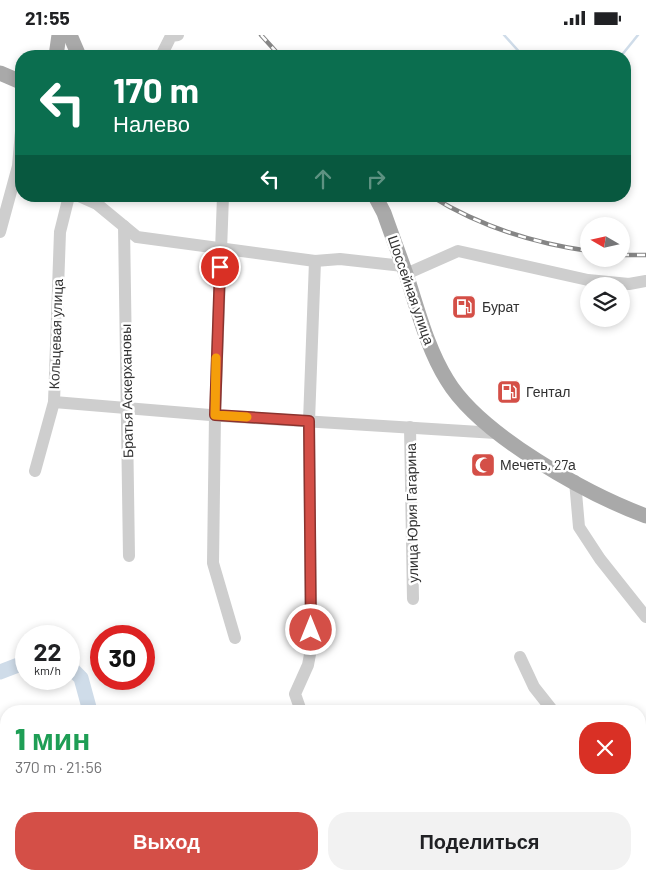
<!DOCTYPE html>
<html lang="ru">
<meta charset="utf-8">
<style>
body{margin:0;font-family:Barlow,sans-serif;background:#f2f2f2;color:#202124;height:100vh;display:flex;flex-direction:column;font-size:19px;white-space:nowrap}
*{box-sizing:border-box;margin:0}
p{font-size:16px;color:#757577}
.icon{flex:none;width:28px;height:28px;fill:none;stroke:currentColor;stroke-width:2;stroke-linecap:round;stroke-linejoin:round}
.map{position:relative;flex:1;overflow:hidden}
.details{position:absolute;left:0px;top:670px;width:646px;height:175px;display:flex;flex-direction:column;background:#fff;border-radius:20px 20px 0 0;box-shadow:0 2px 8px #0003}
.details>*{flex:none}
.banner{position:absolute;left:15px;top:15px;width:616px;height:152px;border-radius:20px;box-shadow:0 2px 8px #0003;background:#0b6e4f;color:#fff;overflow:hidden}
.needle{width:32px;rotate:279deg}
.fabs{position:absolute;left:580px;top:182px;display:grid;gap:10px}
.fabs a{display:grid;place-items:center;width:50px;height:50px;border-radius:50%;background:#fff;box-shadow:0 2px 8px #0003;font-size:25px}
.speed{position:absolute;left:15px;top:590px;display:flex;gap:10px;font-size:25px;font-weight:700;text-align:center}
.speed>*{display:grid;place-content:center;width:65px;height:65px;border-radius:50%;background:#fff;box-shadow:0 2px 8px #0003;line-height:1}
.speed small{font-size:12px;font-weight:400}
.speed .limit{border:8px solid #d22;background:#fff;color:#111}
.pin{position:absolute;display:grid;place-items:center;width:42px;height:42px;color:#fff;margin:-21px;border:2px solid #fff;border-radius:50%;box-shadow:0 1px 5px #0007}
.me{position:absolute;width:55px;margin:-28px;rotate:0deg;stroke-linejoin:round;filter:drop-shadow(0 0 4px #0008)}
.turn{display:flex;align-items:center;gap:18px;height:105px;padding:0 15px;font-size:22px}
.turn .icon{width:65px;height:65px;stroke-width:2.5}
.turn b{display:block;font-size:35px;line-height:42px}
.lanes{display:flex;align-items:center;height:48px;padding:0 15px;background:#0003;justify-content:center;gap:25px;direction:ltr}
.lanes .off{opacity:.35}
.round{display:grid;place-items:center;flex:none;width:52px;height:52px;border-radius:20px;background:#f2f2f2}
.overview{display:flex;align-items:center;justify-content:space-between;height:85px;padding:0 15px}
h1{font-size:30px;font-weight:800;line-height:38px;color:#1e9e55}
.button{display:flex;gap:10px;margin-top:auto;padding:10px 15px}
.button a{flex:1;height:58px;border-radius:20px;background:#d44f47;color:#fff;font-size:20px;font-weight:800;line-height:58px;text-align:center}
.button a+a{background:#f2f2f2;color:#202124}
.status{display:flex;justify-content:space-between;align-items:center;height:35px;padding:0 25px;background:#fff;direction:ltr}
.status svg{height:14px;fill:currentColor}
.map>svg:first-child{display:block}
.lines{fill:none;stroke-linecap:round;stroke-linejoin:round}
.stream{stroke:#cfdce9;stroke-width:2.5}
.river{stroke:#cfdce9;stroke-width:15}
.minor{stroke:#cecece;stroke-width:12}
.major{stroke:#a9a9a9;stroke-width:15}
.rail-casing{stroke:#868686;stroke-width:4.5}
.rail{stroke:#fff;stroke-width:2.5;stroke-dasharray:8;stroke-linecap:butt}
.route-casing{stroke:#8a332e;stroke-width:12}
.route{stroke:#d44f47;stroke-width:9}
.slow{stroke:#f59e0b;stroke-width:9}
.labels{text-anchor:middle;stroke-width:5;stroke-linejoin:round;paint-order:stroke}
.street-label{font-size:14px;fill:#313131;stroke:#fff}
.poi-label{font-size:14px;fill:#313131;stroke:#fff;text-anchor:start}
</style>
<div class="status"><b>21:55</b><svg viewBox="0 0 49 12"><path d="M0 12V9h3v3zM5 12V6h3v6zM10 12V3h3v9zM15 12V0h3v12zM26 1h20v11H26zM47 4h2v5h-2z"/></svg></div>
<div class="map">
<svg width="646" height="845" viewBox="0 0 646 845">
<rect width="100%" height="100%" fill="#fff"/>
<g class="lines">
<!-- stream -->
<g class="stream">
<path d="M504,0l19,21"/>
<path d="M621,21l17,-21"/>
</g>
<!-- river -->
<g class="river">
<path d="M69,631l12,12 9,33"/>
<path d="M0,637l26,-10"/>
<path d="M69,845l1,-6"/>
</g>
<!-- minor -->
<g class="minor">
<path d="M161,21l10,-20 7,-1"/>
<path d="M79,161l18,8 40,33 178,24 25,-2 63,7"/>
<path d="M223,161l-8,219 -2,148 22,75"/>
<path d="M124,191l5,330"/>
<path d="M0,197l18,-66 3,-35"/>
<path d="M406,239l52,-23 130,29 41,4 17,-3"/>
<path d="M54,367l168,14 274,17"/>
<path d="M410,392l3,172"/>
<path d="M35,436l19,-69 6,-170 9,-36"/>
<path d="M575,446l4,46 21,32 46,58"/>
<path d="M520,622l14,30 19,24"/>
<path d="M301,676l-6,-17 13,-29 3,-16 -2,-228 6,-160"/>
<path d="M640,787l6,7"/>
<path d="M545,839l10,6"/>
</g>
<!-- major -->
<g class="major">
<path d="M70,0l9,21"/>
<path d="M56,21l3,-21"/>
<path d="M0,38l21,9"/>
<path d="M375,161l9,17c7,20 15,41 22,61 12,36 21,74 41,106 33,55 140,114 199,136"/>
</g>
<defs>
<g id="rail">
<path d="M261,0l19,21"/>
<path d="M431,161c48,30 102,47 158,55"/>
<path d="M621,220h25"/>
</g>
</defs>
<!-- rail casing -->
<use href="#rail" class="rail-casing"/>
<!-- rail -->
<use href="#rail" class="rail"/>
</g>
<g class="lines">
<defs>
<path id="route" d="M220,232l-5,148 94,6 2,209"/>
</defs>
<!-- route casing -->
<use href="#route" class="route-casing"/>
<!-- route -->
<use href="#route" class="route"/>
<!-- slow -->
<path class="slow" d="M216,323l-1,57 32,2"/>
</g>
<!-- icons -->
<defs>
<symbol id="fuel-square" viewBox="-11 -11 22 22"><rect x="-9" y="-9" width="18" height="18" rx="4" fill="#d44f47" stroke="#fff"/><path d="M-5.5-6h7V0h2V4h1.3V-2.5L3-4.5l.8-.8L6-3V5H2.5V1h-1V6h-7ZM-4.2-4.7v3.2H.2V-4.7Z" fill="#fff"/></symbol>
<symbol id="mosque-square" viewBox="-11 -11 22 22"><rect x="-9" y="-9" width="18" height="18" rx="4" fill="#d44f47" stroke="#fff"/><path d="M3.5-4.9A6 6 0 1 0 3.5 4.9A5 5 0 1 1 3.5-4.9Z" fill="#fff"/></symbol>
</defs>
<g fill-rule="evenodd">
<use href="#fuel-square" x="450" y="258" width="28" height="28"/>
<use href="#fuel-square" x="495" y="343" width="28" height="28"/>
<use href="#mosque-square" x="469" y="416" width="28" height="28"/>
</g>
<g class="labels">
<!-- street labels -->
<g class="street-label">
<text transform="translate(411 255) rotate(71)" y="5">Шоссейная улица</text>
<text transform="translate(56 299) rotate(-88)" y="5">Кольцевая улица</text>
<text transform="translate(127 356) rotate(-91)" y="5">Братья Аскерхановы</text>
<text transform="translate(412 478) rotate(-91)" y="5">улица Юрия Гагарина</text>
</g>
<!-- poi labels -->
<g class="poi-label">
<text x="482" y="277">Бурат</text>
<text x="526" y="362">Гентал</text>
<text x="500" y="435">Мечеть, 27а</text>
</g>
</g>
</svg>
<div class="fabs">
<a><svg class="needle" viewBox="-14 -14 28 28"><path d="M0-13l5 13h-10z" fill="#e53935"/><path d="M0 13l5-13h-10z" fill="#757577"/></svg></a>
<a><svg class="icon" aria-label="layers" viewBox="0 0 24 24"><path d="M12 4l9 5-9 5-9-5zM3 14l9 5 9-5"/></svg></a>
</div>
<div class="speed"><div>22<small>km/h</small></div><div class="limit">30</div></div>
<div class="pin" style="left:220px;top:232px;background:#d93025"><svg class="icon" aria-label="arrive" viewBox="0 0 24 24"><path d="M6 21V4h12l-3 4 3 4H6"/></svg></div>
<svg class="me" style="left:311px;top:595px" viewBox="-20 -20 40 40"><circle r="17" fill="#d44f47" stroke="#fff" stroke-width="3"/><path d="M0-11L8 9 0 5-8 9z" fill="#fff"/></svg>
<div class="banner">
<div class="turn"><svg class="icon" aria-label="left" viewBox="0 0 24 24"><path d="M17 20v-9H6M10 6l-5 5 5 5"/></svg><div><b>170 m</b>Налево</div></div>
<div class="lanes"><svg class="icon" aria-label="left" viewBox="0 0 24 24"><path d="M17 20v-9H6M10 6l-5 5 5 5"/></svg><svg class="icon off" aria-label="ahead" viewBox="0 0 24 24"><path d="M12 20V5M6 11l6-6 6 6"/></svg><svg class="icon off" aria-label="right" viewBox="0 0 24 24"><path d="M7 20v-9h11M14 6l5 5-5 5"/></svg></div>
</div>
<section class="details">
<div class="overview"><div><h1>1 мин</h1><p>370 m · 21:56</p></div><a class="round" style="background:#d93025;color:#fff"><svg class="icon" aria-label="close" viewBox="0 0 24 24"><path d="M6 6l12 12M18 6L6 18"/></svg></a></div>
<div class="button"><a>Выход</a><a>Поделиться</a></div>
</section>
</div>
